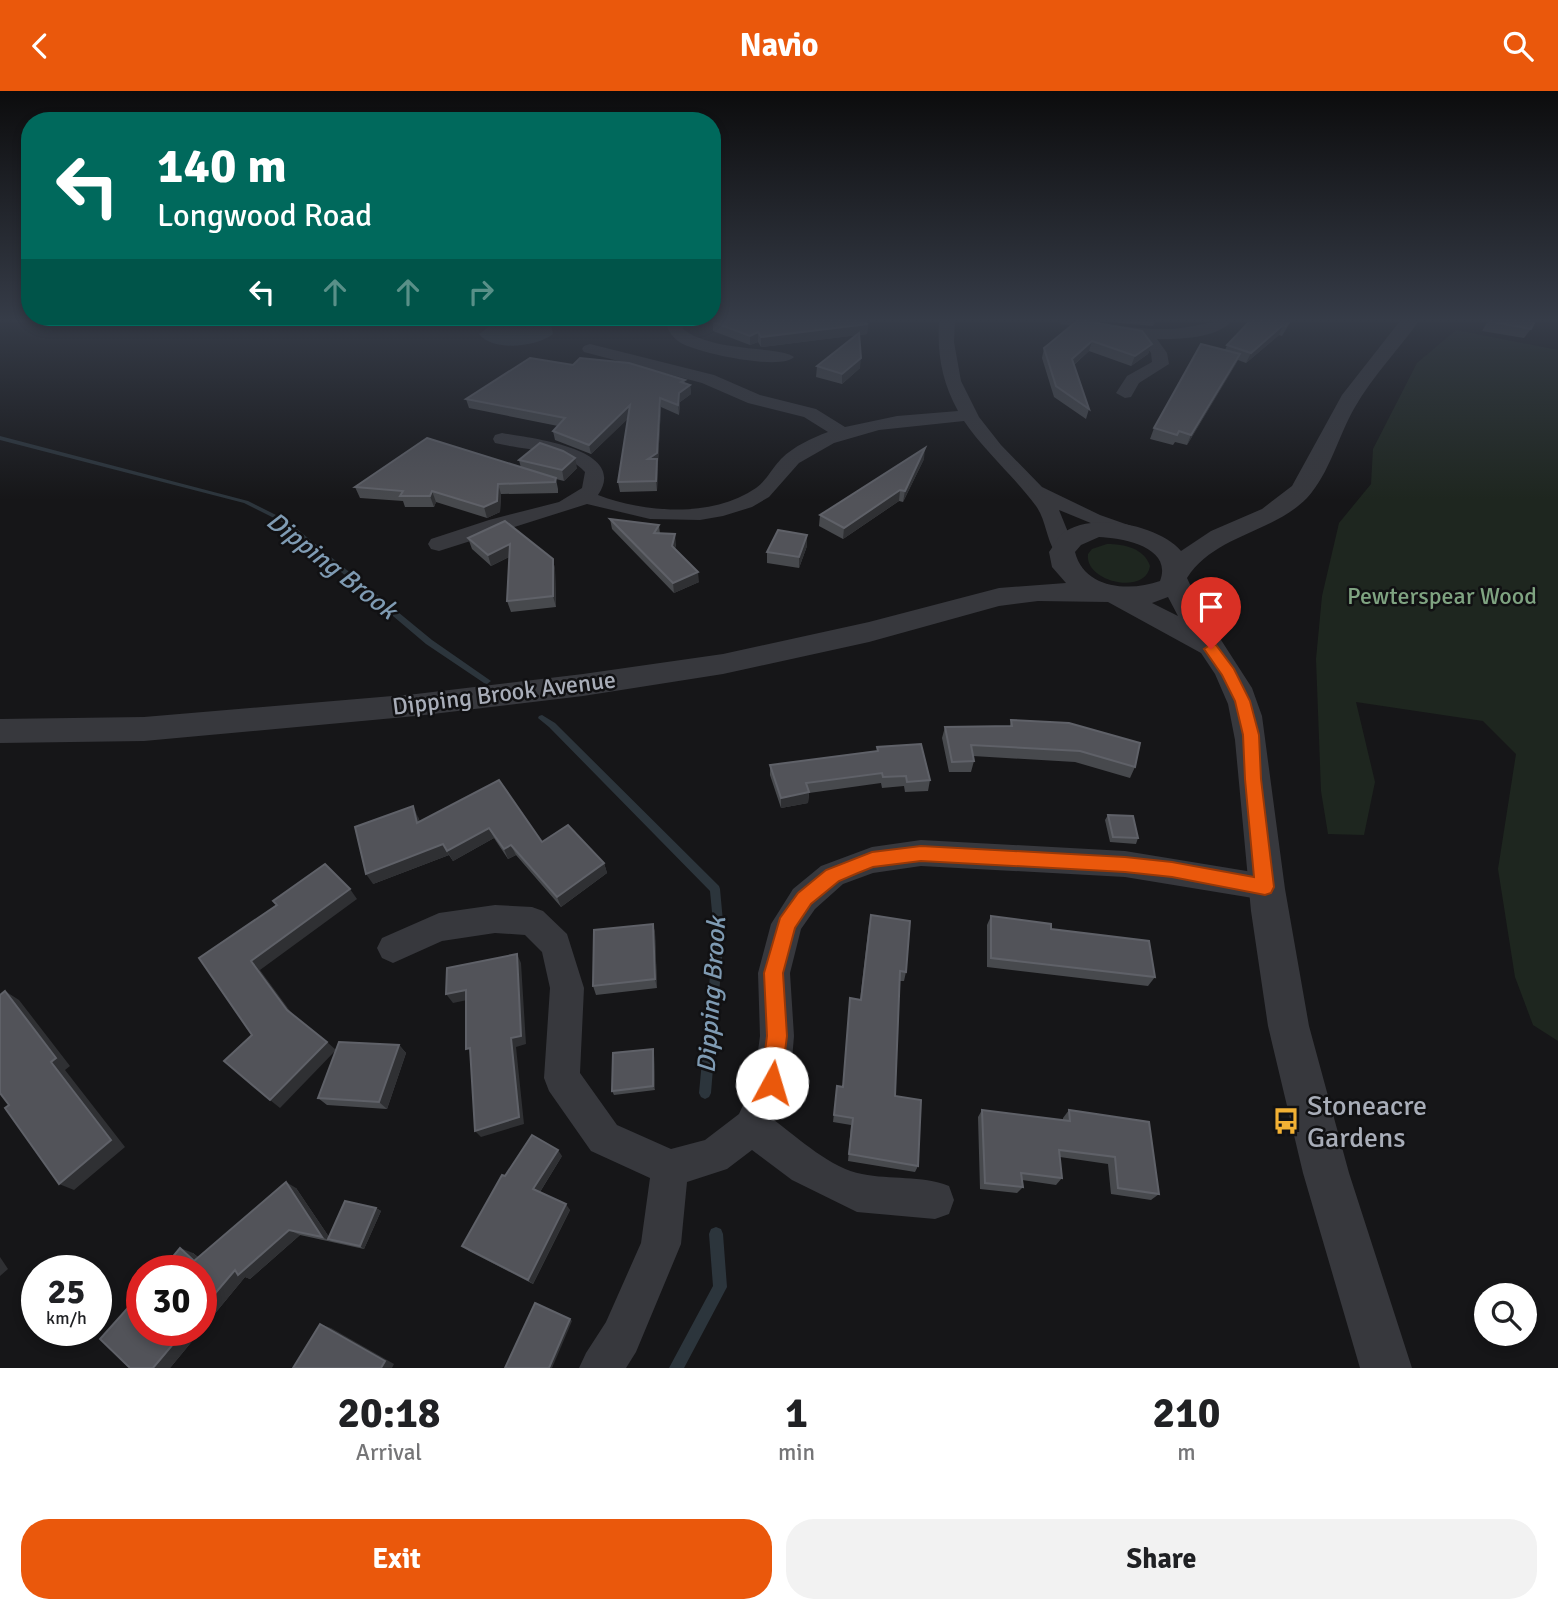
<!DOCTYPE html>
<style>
body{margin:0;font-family:Signika,sans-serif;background:#f2f2f2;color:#202124;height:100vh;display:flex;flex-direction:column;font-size:26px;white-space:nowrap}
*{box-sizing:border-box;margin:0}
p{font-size:23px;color:#757577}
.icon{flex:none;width:38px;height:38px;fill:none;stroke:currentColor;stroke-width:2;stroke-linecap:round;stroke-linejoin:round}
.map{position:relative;height:1277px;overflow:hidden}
.drawer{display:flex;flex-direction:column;background:#fff;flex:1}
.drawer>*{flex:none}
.guide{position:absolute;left:21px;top:21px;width:700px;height:214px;border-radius:28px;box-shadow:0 4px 10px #0003;background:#00695c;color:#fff;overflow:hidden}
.buttons{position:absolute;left:1474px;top:1192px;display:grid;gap:14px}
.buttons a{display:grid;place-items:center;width:63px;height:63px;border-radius:50%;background:#fff;box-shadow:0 4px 10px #0003;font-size:35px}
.speed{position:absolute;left:21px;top:1164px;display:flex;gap:14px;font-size:35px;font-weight:700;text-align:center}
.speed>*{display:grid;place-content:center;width:91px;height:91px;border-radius:50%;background:#fff;box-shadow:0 4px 10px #0003;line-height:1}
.speed small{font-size:18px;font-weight:400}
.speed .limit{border:10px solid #d22;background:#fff;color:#111}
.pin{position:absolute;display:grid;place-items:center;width:60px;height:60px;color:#fff;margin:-72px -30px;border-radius:50% 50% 50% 0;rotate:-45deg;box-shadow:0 0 7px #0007}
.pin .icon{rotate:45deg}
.me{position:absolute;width:77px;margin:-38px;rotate:6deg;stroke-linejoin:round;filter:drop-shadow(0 0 5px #0008)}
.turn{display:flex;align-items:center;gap:24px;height:147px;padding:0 21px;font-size:32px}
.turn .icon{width:91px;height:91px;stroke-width:2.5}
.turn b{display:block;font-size:49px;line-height:60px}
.lanes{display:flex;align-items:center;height:66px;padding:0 21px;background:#0003;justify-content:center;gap:35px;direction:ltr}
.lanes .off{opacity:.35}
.eta{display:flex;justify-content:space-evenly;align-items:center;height:119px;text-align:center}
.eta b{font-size:42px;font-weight:700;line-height:49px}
.cta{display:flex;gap:14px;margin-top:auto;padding:14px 21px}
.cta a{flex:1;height:80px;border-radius:28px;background:#ea580c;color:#fff;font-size:28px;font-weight:700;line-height:80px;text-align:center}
.cta a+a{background:#f2f2f2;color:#202124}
header{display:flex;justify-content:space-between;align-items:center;height:91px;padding:0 21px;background:#ea580c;color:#fff;font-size:32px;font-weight:700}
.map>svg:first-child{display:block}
.green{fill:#1e261f}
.water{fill:#2c353c}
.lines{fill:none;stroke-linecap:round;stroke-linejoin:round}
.stream{fill:#2c353c;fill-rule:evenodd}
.minor{fill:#37383d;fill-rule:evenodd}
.tertiary{fill:#37383d;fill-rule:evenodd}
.wall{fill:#47494d}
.shaded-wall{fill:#2f3033}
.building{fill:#525359;stroke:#5f6168;stroke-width:2}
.route{fill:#ea580c;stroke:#983908;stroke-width:2}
.labels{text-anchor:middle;stroke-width:5;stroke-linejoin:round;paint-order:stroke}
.park-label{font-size:24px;fill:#7fa381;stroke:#111113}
.street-label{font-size:24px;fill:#a8adb8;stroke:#111113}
.water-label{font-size:26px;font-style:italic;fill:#7f9bb3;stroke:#111113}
.near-poi-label{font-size:28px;fill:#a8adb8;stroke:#111113;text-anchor:start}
</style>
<header><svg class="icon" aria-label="back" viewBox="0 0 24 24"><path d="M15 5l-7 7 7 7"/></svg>Navio<svg class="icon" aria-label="search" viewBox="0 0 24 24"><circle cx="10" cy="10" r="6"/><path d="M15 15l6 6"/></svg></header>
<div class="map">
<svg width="1558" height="1277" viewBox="0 0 1558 1277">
<rect width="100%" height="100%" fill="#161618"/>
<!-- green -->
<g class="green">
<path d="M1456,239l102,20v691l-25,-16 -18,-48 -17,-108 18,-115 -33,-33 -127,-19 19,80 -11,53 -36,-1 -7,-43 -5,-132 6,-63 17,-73 32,-39 2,-35 44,-86z"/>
<path d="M1107,453c17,0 37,4 43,22 -4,30 -66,16 -62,-12l4,-5z"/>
</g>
<!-- water -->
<path class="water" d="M497,230h33l21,3 2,10c-16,13 -60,18 -74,0z"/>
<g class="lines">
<!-- stream -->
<g class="stream">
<path d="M0,345l248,65 38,19 146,120 59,41 -4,3 -3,-1 -58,-39 -144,-122 -38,-19 -244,-63z"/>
<path d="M542,624l13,8 164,163 1,3 4,44 -13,160 -2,4 -4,2 -4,-2 -2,-4 15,-160 -4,-42 -161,-164 -11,-9 1,-2z"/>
<path d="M716,1136l5,2 2,5 4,53 -43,81h-15l44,-82 -4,-52 2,-5z"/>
</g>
<!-- minor -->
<g class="minor">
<path d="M665,230h16l2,8c30,24 100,17 111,28 -13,14 -96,-4 -113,-14 -9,-6 -13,-12 -16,-22z"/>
<path d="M939,230h16l-1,21 7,39 18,36 22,28 41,42 58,28 34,12 3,4 -3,4h-14l-61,-25 15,37 -3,5h-16c-9,-14 -9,-32 -19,-46 -22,-30 -51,-54 -72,-85l-85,9 -45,13 -35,20 -30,34 -17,10 -29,9 -23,4 -50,-1 -63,-15 -148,47 -8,-2 -3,-5 3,-5 58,-19 70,-18 23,-14 3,-16c-20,-23 -62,-22 -90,-29l-2,-4 2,-4 7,-2c27,5 128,15 96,62 47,18 115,23 158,-7 11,-8 16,-20 25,-29 13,-13 31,-21 47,-27l-24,-15 -56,-14 -46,-20 -118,-31 -2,-3 2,-3 6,-2 124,31 46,20 56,14 29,18 52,-11 61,-5c-16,-29 -21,-57 -19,-90z"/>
<path d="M1058,230c37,-1 73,9 109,8 23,0 43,-9 65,-8 -17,18 -52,18 -75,18l10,14 2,11 -30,19 -8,14 -6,1 -9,-5 11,-17 25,-14 -1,-9 -11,-15 -79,-14z"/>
<path d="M921,749l204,11 140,23 11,4 4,9 -4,9 -11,4 -140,-23 -204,-11 -48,7 -30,11 -28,25 -14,20 -11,44 4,63 -4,47 -16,37c24,18 58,49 88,54 29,6 59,1 87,12l5,14 -5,14 -14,5 -78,-7 -65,-32 -40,-30 -25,19 -40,13 -6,62 -45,108 -10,16h-47l7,-15 20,-31 35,-79 9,-65 -59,-27 -42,-60 -5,-13 6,-90 -8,-36 -17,-17 -30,-2 -53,8 -49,22 -11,-5 -5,-10 5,-10 57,-25 56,-8 37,2 11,4 24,23 17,54 -4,85 37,52 54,24 34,-9 34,-26 15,-33 6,-45 -2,-63 13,-49 22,-35 28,-23 51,-19z"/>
</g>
<!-- tertiary -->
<path class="tertiary" d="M1400,230h19c-21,29 -46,55 -64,86 -17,29 -25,66 -48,91 -34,35 -93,37 -120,80l16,34 49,76 10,28 23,173 24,137 40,147 63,195h-52l-57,-195 -35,-147 -17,-115 -16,-171 -7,-36 -13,-30 -14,-21 -93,-51 -70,-1 -39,5 -130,36 -146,32 -140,22 -167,20 -272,25 -144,2v-24l144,-2 272,-23 167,-20 140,-20 146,-32 130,-34 67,-5 -14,-16 -3,-15c4,-5 8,-14 13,-18 28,-23 97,-9 119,17l30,-20 51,-22 30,-23 50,-91zM1099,446c24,1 74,10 61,44 -30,11 -76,8 -85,-29l6,-7zM1168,506l10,19 -26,-13z"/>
</g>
<!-- wall -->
<g class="wall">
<path d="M620,230h23l-13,5z"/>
<path d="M713,230l155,3 -1,10 -8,1 1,33 -18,16 -26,-7 1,-11 40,-31 -96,12 -3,-5 -8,3 -37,-14z"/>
<path d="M1077,230l75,23 -4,10 -17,12 -42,-15 -15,14 15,44 -3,10 -32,-22 -12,-39 2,-10z"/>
<path d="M1100,230h55l-2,5z"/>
<path d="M1250,230h41l-9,15 -3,-1 -33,28 -8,-3 -51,85 -12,-3 -2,3 -23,-6 4,-11 71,-78 2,-5z"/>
<path d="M1488,230l43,8 -7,9 -42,-7z"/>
<path d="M573,274l112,15v3l5,2 1,9 -11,8 -1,13 -18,-8 -3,55v1l-1,28 -37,1 -2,-10 10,-64 -37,36 -36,-14 -2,-9 5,-5 -89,-18 -3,-9z"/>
<path d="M924,368l-21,43 -4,-1 -56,38 -24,-13 1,-11z"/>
<path d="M519,369l58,8 -13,13 -8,-2 2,10v4l-57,1 -1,18 -13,6 -51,-16 -2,5h-29l-2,-6 -43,-3 -5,-11 166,-19z"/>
<path d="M610,428l49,6 1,9 16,10 -1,5 24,33 -25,11 -62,-64z"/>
<path d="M468,447l85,21 2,11 1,37 -45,5 -4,-11 2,-44 -18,9 -19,-17z"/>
<path d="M807,455l-8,22 -32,-5v-11z"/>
<path d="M1011,629l124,47 -5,11 -55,-16 -102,-6 1,5 -3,11h-22l-7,-34 3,-11 65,-1z"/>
<path d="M877,656l53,33 -2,11 -23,1 -1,-6 -22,2 -1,-5 -72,10 -1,10 -27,5 -11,-33v-10l107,-14z"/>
<path d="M499,689l43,62 62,21 3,10 -46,34 -45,-52 -8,4 -14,-21 -41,23 -4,-6 -76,29 45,-67 2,5z"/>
<path d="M1108,724l30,23 -2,6 -26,-2 -5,-22z"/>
<path d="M991,825l60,13 104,48 -7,9 -161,-19v-42z"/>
<path d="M653,833l2,9 2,55 -61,7 -3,-9z"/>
<path d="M869,833l37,48 -2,9h-5l-4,115 23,70 -3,6 -67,-11 3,-36 -18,-3 4,-36 6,1 7,-89 10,2z"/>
<path d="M399,954l7,8 -19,56 -60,-4 -9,-7z"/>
<path d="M653,958l1,4 1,37 -41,5 -2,-4z"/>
<path d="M982,1019l81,10v-2l6,-8 90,84 -8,6 -40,-6 -3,-30 -48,-7 2,21 -6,7 -34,-5 1,7 -6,6 -37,-4 -2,-72z"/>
<path d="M562,1065l-22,36 30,18 -37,74 -64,-33 -7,-5 43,-70z"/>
<path d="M296,1097l33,49 47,-29 5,3 -17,38 -64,-14 -50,44 -5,-2 -75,91 23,-115 5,4z"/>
</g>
<!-- shaded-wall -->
<g class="shaded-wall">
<path d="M629,230h14l-13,5z"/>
<path d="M868,233l-1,10 -106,13v-10z"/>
<path d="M1283,234l-4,10 -33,28 5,-10z"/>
<path d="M758,241v10l-8,3v-9z"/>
<path d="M1092,250l-3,10 -20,18 3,-10z"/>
<path d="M1152,253l-4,10 -17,12 4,-10z"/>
<path d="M1240,263l-4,10 -49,81 4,-10z"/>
<path d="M861,267l-1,10 -18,16v-10z"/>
<path d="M685,289l1,8 4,-3 1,9 -11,8 -1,13 -1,-10 1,-12 2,-11z"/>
<path d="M660,307l1,9 -3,55v1l-1,28 -1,-10 -8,-22z"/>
<path d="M630,314l2,10 -41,39 -2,-9z"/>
<path d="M925,357l-1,11 -21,43 2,-11z"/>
<path d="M575,367l2,10 -13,13 -2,-11z"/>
<path d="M498,393l3,10 -1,18 -13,6 -3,-11z"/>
<path d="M900,399l-1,11 -56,38 1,-11z"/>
<path d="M432,400l4,11 -2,5 -4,-11z"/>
<path d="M675,443l1,10 -3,12 -1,-10z"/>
<path d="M807,444v11l-8,22v-11z"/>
<path d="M510,453l3,11 -22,11 -3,-11z"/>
<path d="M553,468l2,11 1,37 -3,-11z"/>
<path d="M698,481l1,10 -25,11 -1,-10z"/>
<path d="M809,701l-1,11 -27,5v-10z"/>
<path d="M413,715l5,11 5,17 -6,-11z"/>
<path d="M489,737l5,10 -41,23 -6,-10z"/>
<path d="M443,753l6,11 -76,29 -7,-10z"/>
<path d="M511,754l5,10 -8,4 -4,-10z"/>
<path d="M604,772l3,10 -46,34 -4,-10z"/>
<path d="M350,798l7,10 -97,71 36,49 -9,-9 -36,-49z"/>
<path d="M653,833l2,9 2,55 -2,-9z"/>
<path d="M517,863l4,9 5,81 -10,3 8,77 -43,13 -6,-6 36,-93z"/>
<path d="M466,899l6,9 -19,4 -7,-9z"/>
<path d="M5,900l14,9 51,66 -5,4 60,77 -51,43 -15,-6 -8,-122z"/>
<path d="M327,951l9,8 -56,58 -10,-8z"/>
<path d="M399,954l7,8 -19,56 -8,-7z"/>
<path d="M653,958l1,4 1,37 -2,-4z"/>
<path d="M558,1059l4,6 -24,39 -5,-6z"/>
<path d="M286,1091l10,6 35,52 -3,-1 4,3 -10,-5z"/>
<path d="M566,1113l4,6 -37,74 -5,-4z"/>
<path d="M376,1117l5,3 -17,38 -4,-3z"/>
<path d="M289,1139l11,5 -50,44 -5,-2 -75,91h-17l32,-38h16v-20l34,-40z"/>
<path d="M180,1157l13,5 14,12 -13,-4z"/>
<path d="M0,1166l8,12 -8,7z"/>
<path d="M570,1228l2,2 -20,47h-3z"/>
<path d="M320,1233l11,4 63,36 -2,4h-11z"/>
</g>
<!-- building -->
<g class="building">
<path d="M713,230h147l8,3 -107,13 -3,-5 -8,4 -37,-14z"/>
<path d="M1077,230h9l56,10 10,13 -17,12 -43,-15 -20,18 17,50 -33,-23 -12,-38z"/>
<path d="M1250,230h39l-3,5 -3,-1 -32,28 -24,-8z"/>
<path d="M1488,230h47l-4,8z"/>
<path d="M859,242l2,25 -19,16 -25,-8z"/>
<path d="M1201,253l39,10 -49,81 -12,-4 -2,4 -23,-7z"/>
<path d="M530,267l43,7 7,-7 49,5 56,17 -4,2 9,3 -11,8 -1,12 -18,-7 -3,55 -9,6h9l-1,22 -38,1 12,-77 -41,40 -36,-14 12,-13 -99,-19z"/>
<path d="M427,347l129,40 -1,4 -57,2 -1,17 -13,6 -52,-16 -2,5h-30l3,-5 -48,-4z"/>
<path d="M540,352l23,8 12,7 -13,12 -43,-10z"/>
<path d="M925,357l-20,43 -5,-1 -56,38 -24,-13z"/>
<path d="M610,428l49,6 -5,8 21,1 -3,12 26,26 -25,11z"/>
<path d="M505,430l48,38v37l-46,5 3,-57 -22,11 -20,-17z"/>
<path d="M778,439l29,5 -8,22 -32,-5z"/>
<path d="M1011,629l58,3 71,20 -5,24 -55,-16 -109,-6 3,16 -22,1 -7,-35 67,-1z"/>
<path d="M921,653l9,36 -23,2 -1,-6 -23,1 -1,-4 -76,10 3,9 -28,6 -11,-33 108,-14 -1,-4z"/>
<path d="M499,689l43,62 26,-17 36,38 -47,34 -46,-52 -7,4 -15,-21 -42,23 -4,-7 -77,30 -11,-47 58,-21 4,17z"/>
<path d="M1108,724l25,1 5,22 -25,-1z"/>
<path d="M325,773l25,25 -99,72 36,49 40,32 -57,58 -46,-39 28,-26 -53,-77 78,-53 -4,-4z"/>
<path d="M871,824l39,6 -4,51 -6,-1 -5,125 26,4 -3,66 -69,-12 4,-36 -19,-3 3,-29 6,1 7,-89 11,2z"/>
<path d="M991,825l60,8v5l98,12 6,36 -164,-19z"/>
<path d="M653,833l2,55 -62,7 1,-56z"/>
<path d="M517,863l4,82 -10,2 8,79 -44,14 -5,-83 -4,1v-59l-20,4 1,-26z"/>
<path d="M5,900l51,67 -5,4 60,78 -52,44 -54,-76 4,-3 -9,-12v-98z"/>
<path d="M339,951l60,3 -20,57 -61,-4z"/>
<path d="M653,958v37l-41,5 1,-38z"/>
<path d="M982,1019l88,11 -1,-11 80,12 10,72 -41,-6 -3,-31 -56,-7 3,28 -41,-5 2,14 -38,-4z"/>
<path d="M532,1044l26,15 -25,39 33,15 -38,76 -66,-34 40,-71 3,1z"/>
<path d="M286,1091l36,55 -33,-7 -51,45 -3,-5 -34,40v-39h-40l19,-23 14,13z"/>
<path d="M345,1110l31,7 -16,38 -32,-7z"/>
<path d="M142,1201v38h43l-32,38h-23l-30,-29z"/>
<path d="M535,1212l35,16 -21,49h-44z"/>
<path d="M320,1233l65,37 -4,7h-88z"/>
</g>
<!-- sky -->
<linearGradient id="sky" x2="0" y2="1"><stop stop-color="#0c0c0d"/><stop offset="0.56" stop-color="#363c48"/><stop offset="1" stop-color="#363c48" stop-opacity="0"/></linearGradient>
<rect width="1558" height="409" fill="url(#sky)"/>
<!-- route -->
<path class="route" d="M1211,553l5,1 18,24 16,32 9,34 2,44 13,108 -3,6 -6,2 -93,-18 -47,-5 -204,-11 -48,6 -15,6 -19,8 -28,23 -16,24 -12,45 4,63 -7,55 -8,3 -7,-3 -4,-8 6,-47 -3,-63 16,-55 18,-25 28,-23 46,-18 49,-6 204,11 47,5 82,15 -9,-98 -2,-44 -8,-34 -13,-26 -18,-26z"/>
<!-- icons -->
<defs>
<symbol id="bus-bare" viewBox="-9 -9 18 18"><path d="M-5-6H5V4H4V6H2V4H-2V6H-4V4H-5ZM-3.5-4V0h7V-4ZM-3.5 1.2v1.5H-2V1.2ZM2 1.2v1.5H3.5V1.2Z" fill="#f2b134" stroke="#111113" stroke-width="2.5" paint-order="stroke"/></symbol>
</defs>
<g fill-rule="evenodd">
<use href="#bus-bare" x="1267" y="1011" width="38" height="38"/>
</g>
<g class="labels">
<!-- park labels -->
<g class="park-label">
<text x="1442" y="513">Pewterspear Wood</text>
</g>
<!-- street labels -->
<g class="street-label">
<text transform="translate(504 602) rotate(-7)" y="8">Dipping Brook Avenue</text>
</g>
<!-- water labels -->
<g class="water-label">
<text transform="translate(332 474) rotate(38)" y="9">Dipping Brook</text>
<text transform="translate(711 904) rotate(-86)" y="9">Dipping Brook</text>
</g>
<!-- near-poi labels -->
<g class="near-poi-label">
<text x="1307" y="1024">Stoneacre<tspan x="1307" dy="32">Gardens</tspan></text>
</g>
</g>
</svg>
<div class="buttons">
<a><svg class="icon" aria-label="search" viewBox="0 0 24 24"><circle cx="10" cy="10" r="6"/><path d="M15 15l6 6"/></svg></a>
</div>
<div class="speed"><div>25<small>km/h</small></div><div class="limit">30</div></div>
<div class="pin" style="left:1211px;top:558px;background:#d93025"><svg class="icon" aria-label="arrive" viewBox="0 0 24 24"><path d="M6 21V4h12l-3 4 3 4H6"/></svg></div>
<svg class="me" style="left:772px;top:992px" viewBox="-20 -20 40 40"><circle r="19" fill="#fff"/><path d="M0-13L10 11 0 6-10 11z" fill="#ea580c"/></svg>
<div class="guide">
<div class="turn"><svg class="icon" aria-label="left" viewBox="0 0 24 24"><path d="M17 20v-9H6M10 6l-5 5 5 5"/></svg><div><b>140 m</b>Longwood Road</div></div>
<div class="lanes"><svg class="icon" aria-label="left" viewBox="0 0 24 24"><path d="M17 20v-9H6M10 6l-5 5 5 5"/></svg><svg class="icon off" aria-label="ahead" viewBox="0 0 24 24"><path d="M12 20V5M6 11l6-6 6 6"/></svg><svg class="icon off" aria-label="ahead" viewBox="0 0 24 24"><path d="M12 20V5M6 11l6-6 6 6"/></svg><svg class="icon off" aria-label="right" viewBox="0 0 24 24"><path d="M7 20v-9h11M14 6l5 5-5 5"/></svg></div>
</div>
</div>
<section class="drawer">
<div class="eta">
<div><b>20:18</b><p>Arrival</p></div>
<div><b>1</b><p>min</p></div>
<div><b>210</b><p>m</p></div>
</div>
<div class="cta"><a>Exit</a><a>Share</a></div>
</section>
